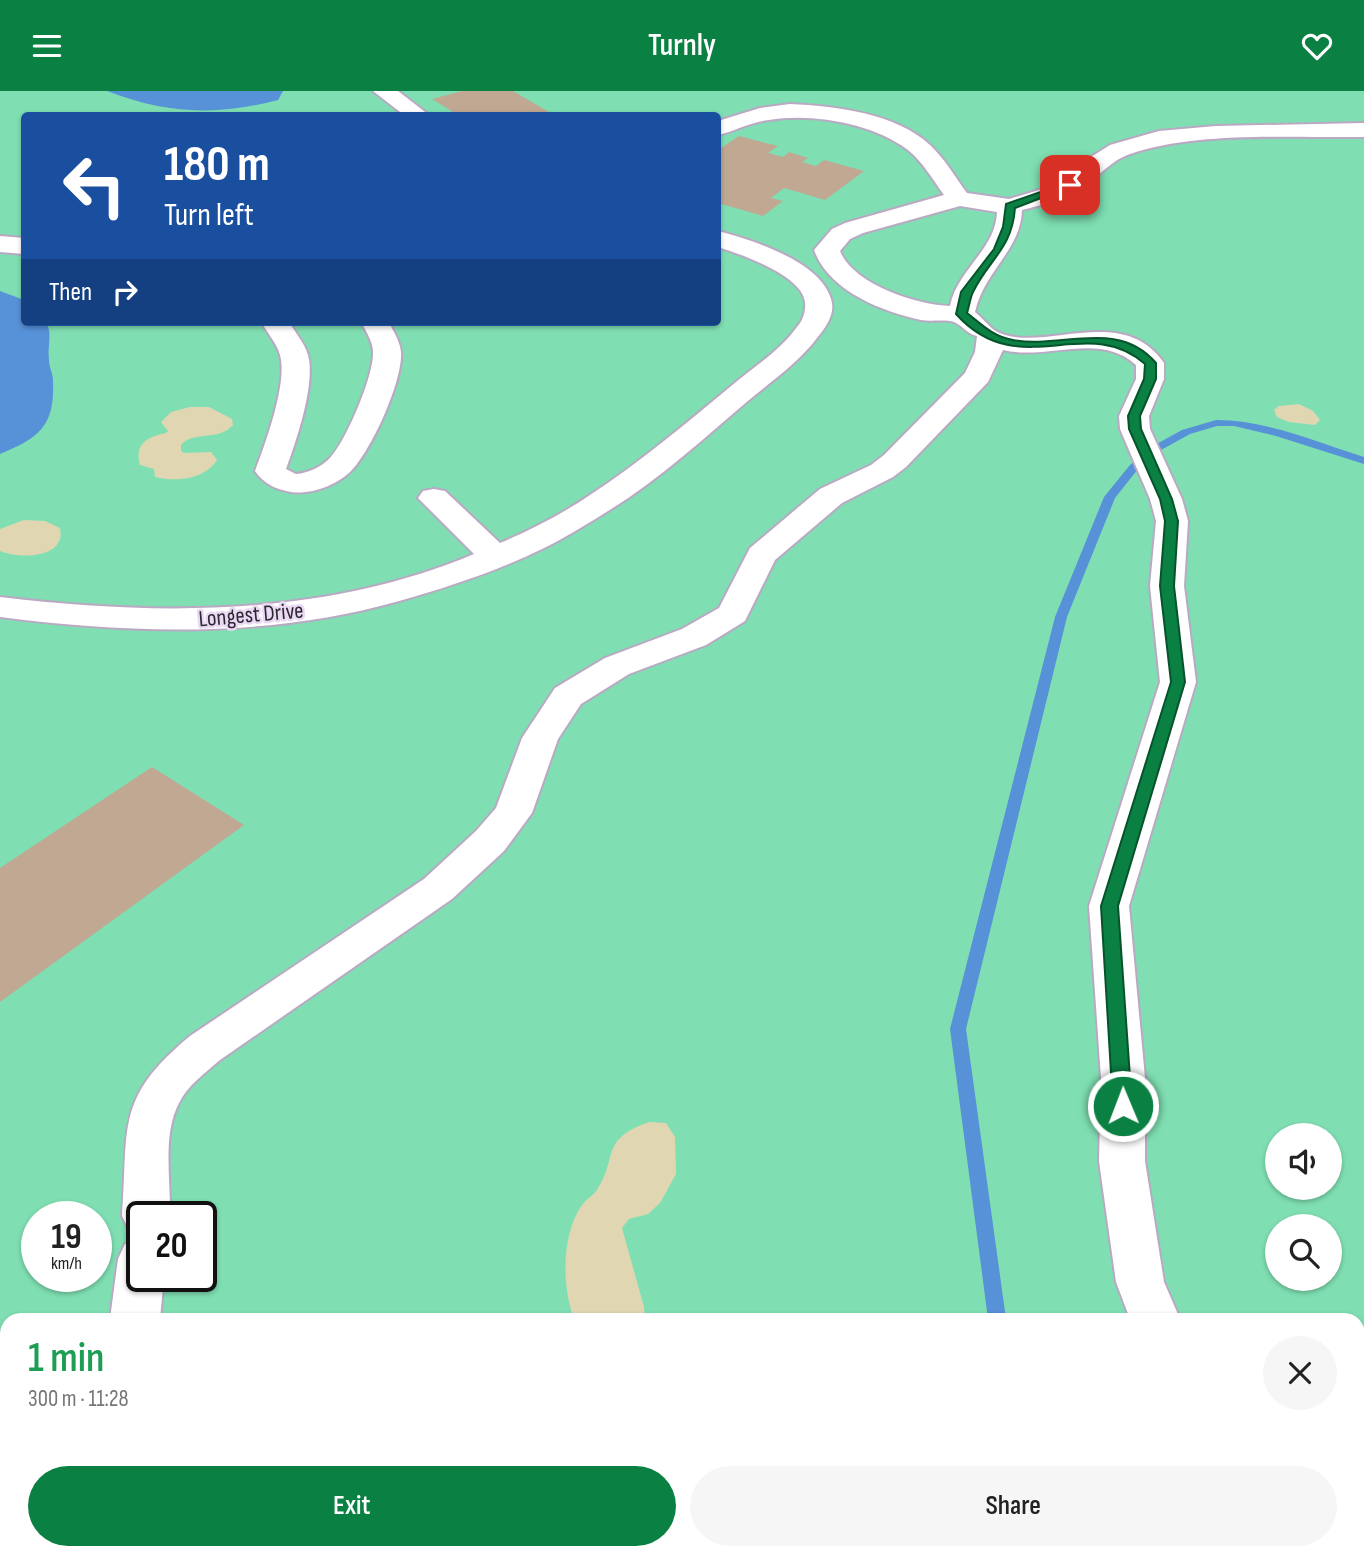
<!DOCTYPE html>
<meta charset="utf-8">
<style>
body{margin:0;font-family:"Sofia Sans Condensed",sans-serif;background:#f6f6f6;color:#222;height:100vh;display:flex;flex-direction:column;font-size:26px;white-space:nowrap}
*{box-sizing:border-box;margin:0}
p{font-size:23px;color:#767676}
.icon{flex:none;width:38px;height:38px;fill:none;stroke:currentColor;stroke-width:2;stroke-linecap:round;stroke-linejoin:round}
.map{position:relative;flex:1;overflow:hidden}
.sheet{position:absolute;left:0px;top:1222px;width:1365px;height:247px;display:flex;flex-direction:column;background:#fff;border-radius:21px 21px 0 0;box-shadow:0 2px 5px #0004}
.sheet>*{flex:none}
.banner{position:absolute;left:21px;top:21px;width:700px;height:214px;border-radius:7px;box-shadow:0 2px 5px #0004;background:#1a4fa0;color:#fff;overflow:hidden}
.controls{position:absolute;left:1265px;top:1032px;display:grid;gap:14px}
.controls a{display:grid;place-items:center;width:77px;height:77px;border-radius:50%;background:#fff;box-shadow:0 2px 5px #0004;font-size:35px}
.speed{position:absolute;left:21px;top:1110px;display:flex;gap:14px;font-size:35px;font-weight:700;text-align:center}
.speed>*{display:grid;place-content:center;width:91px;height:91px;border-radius:50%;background:#fff;box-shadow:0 2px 5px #0004;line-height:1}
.speed small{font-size:18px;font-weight:400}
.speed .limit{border:4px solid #111;border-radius:10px;background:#fff;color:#111}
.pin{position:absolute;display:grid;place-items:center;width:60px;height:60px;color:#fff;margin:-30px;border-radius:14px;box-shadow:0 4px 10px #0006}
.me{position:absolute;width:77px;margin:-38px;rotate:359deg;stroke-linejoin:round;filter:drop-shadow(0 0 5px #0008)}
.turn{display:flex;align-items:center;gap:24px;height:147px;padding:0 28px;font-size:32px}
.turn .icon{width:91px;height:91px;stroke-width:2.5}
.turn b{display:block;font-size:49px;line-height:60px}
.then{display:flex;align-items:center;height:66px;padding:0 28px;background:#0003;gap:14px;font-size:26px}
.round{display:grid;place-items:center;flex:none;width:74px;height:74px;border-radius:37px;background:#f6f6f6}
.headline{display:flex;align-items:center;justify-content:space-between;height:119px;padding:0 28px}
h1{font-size:42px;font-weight:600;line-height:52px;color:#1e9e55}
.button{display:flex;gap:14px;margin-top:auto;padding:14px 28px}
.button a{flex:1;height:80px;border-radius:42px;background:#0b8043;color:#fff;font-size:28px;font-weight:600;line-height:80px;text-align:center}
.button a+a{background:#f6f6f6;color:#222}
header{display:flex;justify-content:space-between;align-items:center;height:91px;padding:0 28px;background:#0b8043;color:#fff;font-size:32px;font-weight:600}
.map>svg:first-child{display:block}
.green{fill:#7fdfb2;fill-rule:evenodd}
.sand{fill:#e0d7b2}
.water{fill:#5791d8}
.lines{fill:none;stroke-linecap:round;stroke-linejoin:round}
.stream{fill:#5791d8;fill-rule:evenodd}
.building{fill:#c0a893}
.minor-casing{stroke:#b9a9c3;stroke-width:4}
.minor{fill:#fff;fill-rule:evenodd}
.route{fill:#0b8043;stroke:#07532c;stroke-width:2}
.labels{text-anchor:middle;stroke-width:5;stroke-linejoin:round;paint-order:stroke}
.street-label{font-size:23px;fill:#2d2731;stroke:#ead9f3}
</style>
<header><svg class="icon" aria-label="menu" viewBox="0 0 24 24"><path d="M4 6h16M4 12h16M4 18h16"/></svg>Turnly<svg class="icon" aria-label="heart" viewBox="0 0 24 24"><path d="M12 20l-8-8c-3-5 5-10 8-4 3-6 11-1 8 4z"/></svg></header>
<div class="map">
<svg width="1364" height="1467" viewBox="0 0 1364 1467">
<rect width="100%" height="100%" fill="#ead9f3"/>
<!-- green -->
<path class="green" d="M0,0h1364v1467h-1364zM24,24h694v207h-694zM1278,1045h52v52h-52zM37,1125h59v60h-59zM142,1125h59v60h-59zM1278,1136h52v52h-52zM7,1228h1351v233h-1351z"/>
<!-- sand -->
<g class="sand">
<path d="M1299,313l14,7 7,9 -5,5 -26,-3 -12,-5 -3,-7 5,-4z"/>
<path d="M190,316h19l23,12 1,6c-15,17 -39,5 -52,20v6l3,2 27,-1 6,8c-13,20 -41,22 -62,17l-1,-8 -14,-4c-6,-22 8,-28 26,-32l2,-2 -7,-9 10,-10z"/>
<path d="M24,429l21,1 15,7c7,31 -42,31 -60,23v-22z"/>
<path d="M649,1031l17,1 9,14 1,37 -16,29 -12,11 -19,5 -7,9 22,79 1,12h-71c-12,-32 -13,-84 8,-114 4,-6 11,-9 15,-15 22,-34 2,-50 52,-68z"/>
</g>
<!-- water -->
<g class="water">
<path d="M107,0h176l-5,9c-60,16 -112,14 -171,-9z"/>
<path d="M0,200l24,9v22h22c7,12 1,24 3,38 0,7 4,14 4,21 2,45 -14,57 -53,73z"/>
</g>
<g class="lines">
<!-- stream -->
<g class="stream">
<path d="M1216,329c50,0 101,22 148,37v7l-88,-28 -42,-10h-17l-27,8 -29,16 -23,19 -23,29 -48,119 -101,412 40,290h-18l-38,-290 105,-412 49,-120 26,-32 23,-19 29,-16z"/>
<path d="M929,1461h21l-3,6h-20z"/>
</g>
</g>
<!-- building -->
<g class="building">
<path d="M462,0h51l41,24h-96l-26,-16z"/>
<path d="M739,45l39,10 -10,7 15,4 6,-5 19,6 -6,4 14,4 8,-6 40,11 -39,29 -41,-12 -13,10 12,3 -20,15 -45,-13v-53z"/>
<path d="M152,676l92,58 -244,177v-134z"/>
</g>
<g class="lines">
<defs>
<g id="minor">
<path d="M373,0h25l31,24h-25z"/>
<path d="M790,13c45,2 106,9 140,41 15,14 25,32 37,48l42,6 30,-9 22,-10 19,-16 30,-19 49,-14 57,-5 148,-3v14c-72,1 -167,-6 -234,17 -21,7 -34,26 -52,37 -17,10 -37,14 -56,19 -1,40 -38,61 -47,102 6,5 14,14 19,18 43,27 127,-30 170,33v16l-15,37 1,13 32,70 6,22 -4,65 12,96 -67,224 16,172v83l19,121 16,37h-50l-14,-37 -17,-121 2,-83 -12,-172 71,-224 -10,-96 6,-65 -6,-22 -30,-70 -1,-13 17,-37v-14c-37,-34 -89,-4 -133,-15l-15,32 -82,85 -13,10 -51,26 -67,57 -30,61 -39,24 -77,29 -48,30 -23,35 -26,74 -28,38 -52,48 -232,161c-14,12 -33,26 -41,43 -17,32 -8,78 -9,113h-28v19l-13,-5 -7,-14c7,-89 -8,-117 68,-180l234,-157 52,-48 20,-23 26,-70 33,-50 50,-30 77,-29 37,-21 31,-60 70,-59 51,-24 13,-10 81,-82 10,-21 2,-16c-10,-2 -15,-11 -23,-14 -10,-3 -23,0 -33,-2 -40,-9 -92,-29 -107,-70l18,-21 13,-6 99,-28c-11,-15 -21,-33 -36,-45 -36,-27 -96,-37 -139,-30 -18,2 -34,11 -51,15v-14l42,-13zM960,115l37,6c-1,37 -40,58 -47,94 -34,-1 -97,-22 -110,-55l10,-12 13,-6z"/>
<path d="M718,140c34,9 102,30 113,68 5,14 -5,28 -14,39 -18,24 -45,43 -68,62 -45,38 -90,80 -141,111 -21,13 -43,27 -66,38 -45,22 -94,38 -143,52 -130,37 -266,33 -399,16v-20c159,19 324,20 474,-43l-56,-56 5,-7 11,-2 11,2 55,52c31,-13 62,-29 90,-48 49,-32 94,-70 140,-108 22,-19 50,-36 67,-60 6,-7 9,-16 8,-25 -3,-27 -65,-48 -87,-55z"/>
<path d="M0,145l24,2v16l-24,-2z"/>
<path d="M261,231h28c6,10 16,22 19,33 8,28 -12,87 -22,114l10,5c13,-1 25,-7 34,-16 16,-17 44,-82 43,-106 0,-10 -7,-21 -12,-30h28c4,9 11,19 12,30 2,29 -30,99 -50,119 -14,14 -40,24 -60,21 -16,-3 -27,-8 -36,-21 10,-27 33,-88 25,-116 -3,-11 -13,-23 -19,-33z"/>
<path d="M142,1147v38h22l-4,43h-50l8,-60 7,-15z"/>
<path d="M0,1439l7,3v19h75l-2,6h-80z"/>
<path d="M1228,1461h54l2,6h-54z"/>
</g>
</defs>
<!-- minor casing -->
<use href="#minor" class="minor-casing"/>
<!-- minor -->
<use href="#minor" class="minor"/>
</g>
<!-- route -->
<path class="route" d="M1066,92l9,2 -60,23c-3,41 -26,51 -42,84 -3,6 -4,15 -6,21 15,12 27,24 46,27 48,9 105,-22 143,23v16l-16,37 1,13 31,70 6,22 -4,65 11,96 -67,224 14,200 -3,5 -6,2 -7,-2 -3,-5 -12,-200 70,-224 -11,-96 5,-65 -5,-22 -31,-70 -1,-13 16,-37 1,-15c-59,-52 -126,20 -189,-50l5,-22 33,-43 9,-22 3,-23z"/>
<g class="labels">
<!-- street labels -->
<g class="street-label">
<text transform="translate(251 523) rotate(-5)" y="8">Longest Drive</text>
</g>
</g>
</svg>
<div class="controls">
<a><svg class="icon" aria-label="sound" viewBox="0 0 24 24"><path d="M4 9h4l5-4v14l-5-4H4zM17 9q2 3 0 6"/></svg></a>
<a><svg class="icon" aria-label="search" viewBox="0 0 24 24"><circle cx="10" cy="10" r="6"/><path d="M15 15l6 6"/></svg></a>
</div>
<div class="speed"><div>19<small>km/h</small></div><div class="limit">20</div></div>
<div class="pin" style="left:1070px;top:94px;background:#d93025"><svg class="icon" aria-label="arrive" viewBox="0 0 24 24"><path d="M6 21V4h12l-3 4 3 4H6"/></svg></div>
<svg class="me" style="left:1123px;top:1015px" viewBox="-20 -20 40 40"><circle r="17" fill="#0b8043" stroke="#fff" stroke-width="3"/><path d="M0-11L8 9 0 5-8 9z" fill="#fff"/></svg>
<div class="banner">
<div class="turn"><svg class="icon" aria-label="left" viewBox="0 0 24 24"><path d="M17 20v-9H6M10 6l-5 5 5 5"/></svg><div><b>180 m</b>Turn left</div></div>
<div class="then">Then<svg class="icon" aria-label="right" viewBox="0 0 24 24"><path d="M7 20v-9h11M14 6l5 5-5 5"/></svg></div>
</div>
<section class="sheet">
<div class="headline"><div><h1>1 min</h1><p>300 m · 11:28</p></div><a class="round"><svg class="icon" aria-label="close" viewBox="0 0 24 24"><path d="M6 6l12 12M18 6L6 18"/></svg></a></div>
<div class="button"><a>Exit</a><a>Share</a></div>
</section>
</div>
